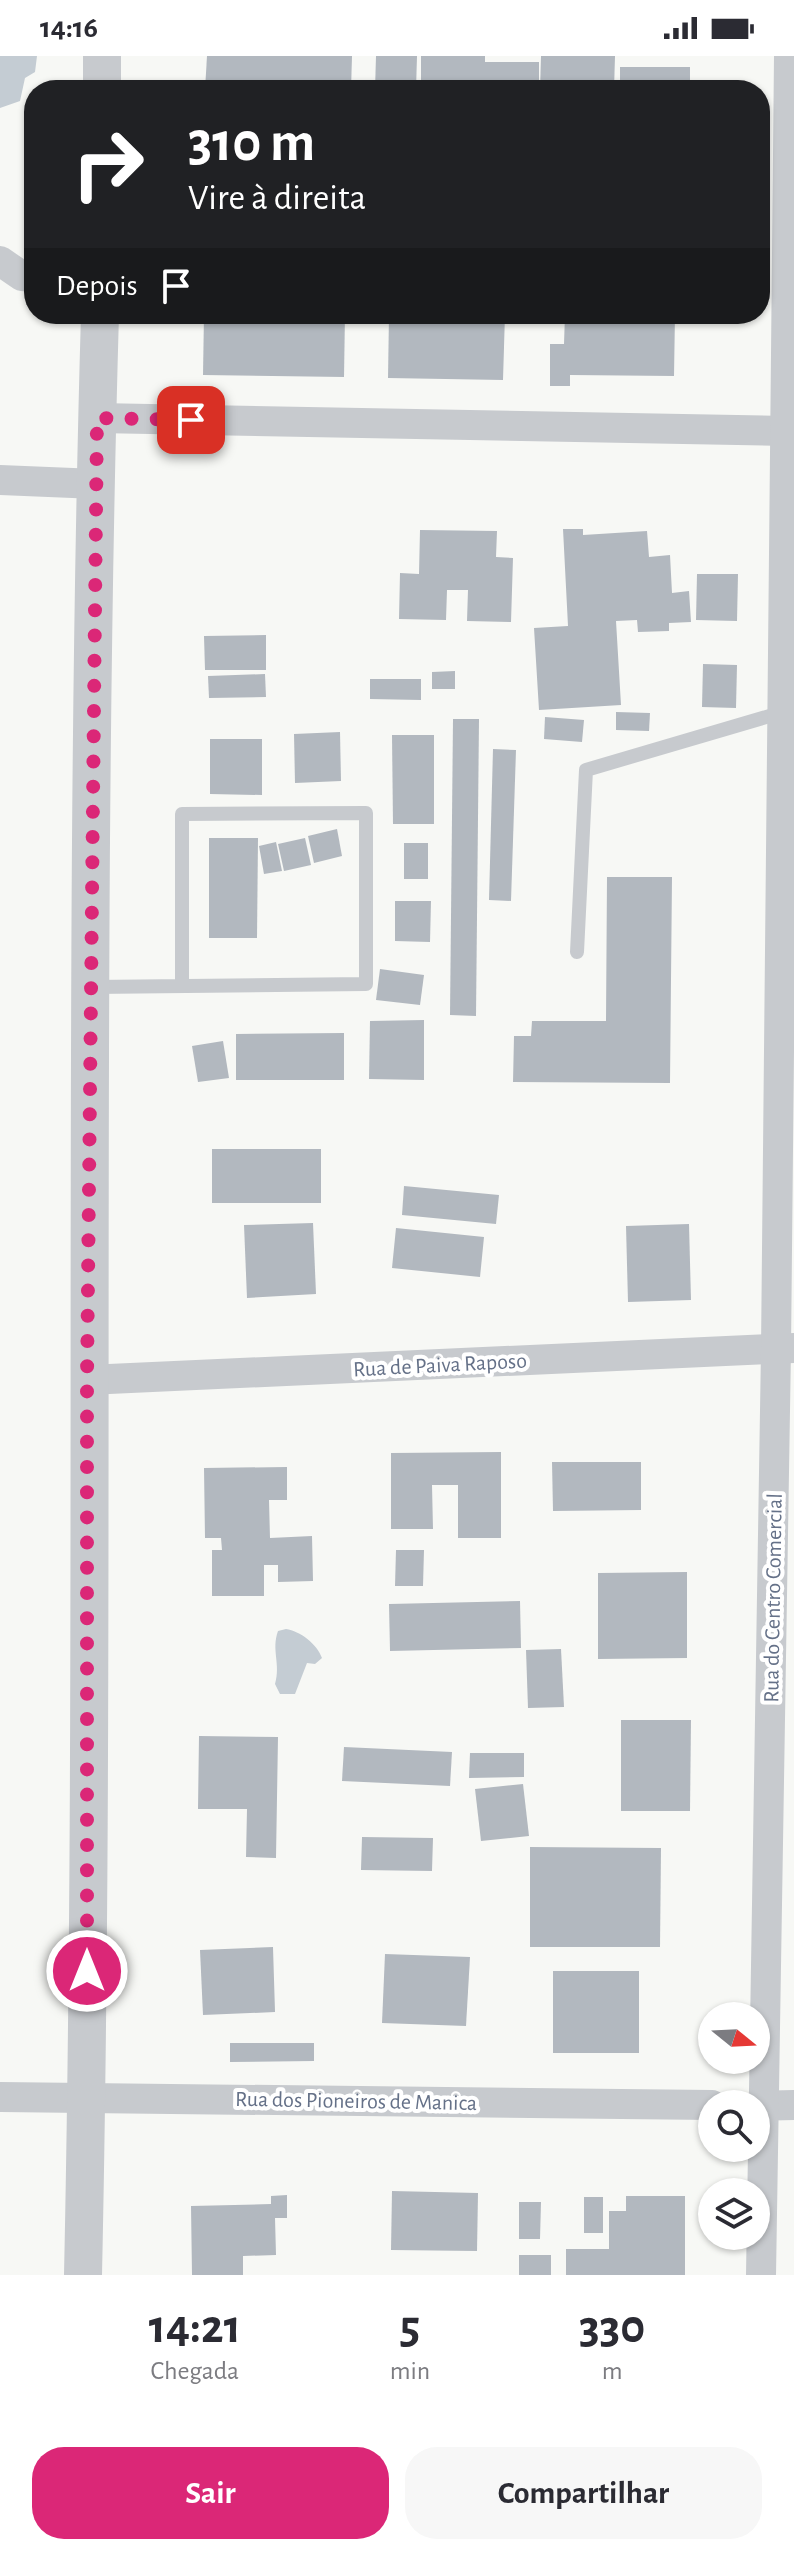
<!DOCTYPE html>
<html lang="pt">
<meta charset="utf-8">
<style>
body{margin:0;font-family:"Alegreya Sans",sans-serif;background:#f7f7f7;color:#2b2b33;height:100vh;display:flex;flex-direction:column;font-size:30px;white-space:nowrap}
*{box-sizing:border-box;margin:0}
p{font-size:26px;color:#7c7c81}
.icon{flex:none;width:44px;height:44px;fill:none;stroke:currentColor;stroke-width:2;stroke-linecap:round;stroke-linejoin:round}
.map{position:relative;height:2219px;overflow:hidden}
.sheet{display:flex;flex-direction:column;background:#fff;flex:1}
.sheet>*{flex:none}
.banner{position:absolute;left:24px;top:24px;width:746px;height:244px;border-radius:32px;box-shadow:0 2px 6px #0004;background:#202124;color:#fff;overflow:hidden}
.needle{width:52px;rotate:108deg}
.fabs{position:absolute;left:698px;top:1946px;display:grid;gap:16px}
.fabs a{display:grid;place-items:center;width:72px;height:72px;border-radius:50%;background:#fff;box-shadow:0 2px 6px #0004;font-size:40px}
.pin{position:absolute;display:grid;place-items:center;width:68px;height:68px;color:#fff;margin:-34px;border-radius:16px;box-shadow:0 4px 12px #0006}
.me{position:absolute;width:88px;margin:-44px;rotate:0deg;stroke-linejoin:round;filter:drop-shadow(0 0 6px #0008)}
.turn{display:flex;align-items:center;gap:28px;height:168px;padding:0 32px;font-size:36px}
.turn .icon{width:104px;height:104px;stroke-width:2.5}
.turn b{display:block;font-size:56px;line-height:68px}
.then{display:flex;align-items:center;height:76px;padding:0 32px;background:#0003;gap:16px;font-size:30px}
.eta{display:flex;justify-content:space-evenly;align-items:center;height:136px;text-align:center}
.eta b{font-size:48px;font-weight:700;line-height:56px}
.action{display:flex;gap:16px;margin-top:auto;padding:16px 32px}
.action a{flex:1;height:92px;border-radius:32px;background:#db2777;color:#fff;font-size:32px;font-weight:700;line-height:92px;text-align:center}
.action a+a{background:#f7f7f7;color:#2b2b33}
.status{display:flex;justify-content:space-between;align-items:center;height:56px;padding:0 40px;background:#fff;direction:ltr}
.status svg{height:22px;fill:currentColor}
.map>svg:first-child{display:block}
.water{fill:#c4ccd3}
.building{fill:#b2b8bf}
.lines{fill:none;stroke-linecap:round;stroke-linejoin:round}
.service{stroke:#c7cace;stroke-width:14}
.minor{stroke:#c7cace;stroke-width:30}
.tertiary{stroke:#c7cace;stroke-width:38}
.route{stroke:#db2777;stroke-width:14;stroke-dasharray:0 25.2}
.labels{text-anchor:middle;stroke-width:8;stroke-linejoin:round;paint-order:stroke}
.street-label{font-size:22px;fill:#657188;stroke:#fff}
</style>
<div class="status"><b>14:16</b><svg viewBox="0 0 49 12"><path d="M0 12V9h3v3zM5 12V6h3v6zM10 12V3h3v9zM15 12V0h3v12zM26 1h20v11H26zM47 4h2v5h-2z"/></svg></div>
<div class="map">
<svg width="794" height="2219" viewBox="0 0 794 2219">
<rect width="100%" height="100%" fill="#f7f8f5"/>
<!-- water -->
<g class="water">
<path d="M0,0h37l-2,16 -10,6 -5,23 -20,7z"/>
<path d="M286,1573c14,2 31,15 36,29l-7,6 -8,-1 -12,31h-15l-5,-10c6,-20 -4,-34 3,-53z"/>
</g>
<!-- building -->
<g class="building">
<path d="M207,0h145l-1,34h-146z"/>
<path d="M376,0h41l-1,34h-41z"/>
<path d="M421,0h64v6h54v28h-118z"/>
<path d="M541,0h74l-1,34h-74z"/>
<rect x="620" y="11" width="70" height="23"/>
<path d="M204,258h141l-1,63 -141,-2z"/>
<path d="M389,258h116l-2,66 -115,-2z"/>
<path d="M565,258h110l-1,62 -104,-1v11h-20v-42h14z"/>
<path d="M563,473h20v6l64,-4 2,26 21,-2 2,38 17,-2 2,31 -22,1v8l-31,1 -1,-12 -21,1 5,84 -82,5 -5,-82 34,-2z"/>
<path d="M420,474l77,1 -1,26 17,1 -2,64 -44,-1 1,-31h-21l-1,30 -47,-1 1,-46 19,1z"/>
<path d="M697,518h41l-1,47 -41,-1z"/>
<path d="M266,579v35h-61l-1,-34z"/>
<path d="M703,608l34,1 -1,43 -34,-1z"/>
<path d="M455,615v18h-23v-17z"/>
<path d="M265,618l1,23 -57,1 -1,-22z"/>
<path d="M370,623h51v21l-51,-1z"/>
<path d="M616,656l34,1 -1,18 -33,-1z"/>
<path d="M545,661l39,3 -2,22 -38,-3z"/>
<path d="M453,663h26l-3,297 -26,-1z"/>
<path d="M340,676l1,49 -46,2 -1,-49z"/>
<path d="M392,679h42v89h-41z"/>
<path d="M210,683h52v56l-52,-1z"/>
<path d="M493,693l23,1 -5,151 -22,-1z"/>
<path d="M337,773l5,27 -28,7 -6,-27z"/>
<path d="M209,782h49l-1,100h-48z"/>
<path d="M305,782l6,27 -27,6 -6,-27z"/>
<path d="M276,786l6,29 -18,3 -5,-28z"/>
<rect x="404" y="787" width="24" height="36"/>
<path d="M607,821h65l-2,206 -157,-1 1,-46h17l1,-15h74z"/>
<path d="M395,845h36l-1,41 -35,-1z"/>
<path d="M380,913l44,6 -4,30 -44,-5z"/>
<path d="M424,964v60l-55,-1 1,-58z"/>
<path d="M344,977v47h-108v-46z"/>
<path d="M223,985l6,37 -31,4 -6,-36z"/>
<rect x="212" y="1093" width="109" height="54"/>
<path d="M404,1130l95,9 -3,29 -94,-9z"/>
<path d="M313,1167l3,71 -69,4 -3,-73z"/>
<path d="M689,1168l2,76 -63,2 -2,-76z"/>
<path d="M396,1172l88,9 -4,40 -88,-9z"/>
<path d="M501,1396v86h-43v-53h-26l1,44h-42v-76z"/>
<path d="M552,1406h89v48l-88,1z"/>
<path d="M287,1411v33h-18l1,38 42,-2 1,45 -35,1v-17h-14v31h-52v-46h10l-1,-12h-16l-1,-70z"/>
<path d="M396,1494h28l-1,36h-28z"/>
<path d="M687,1516v86l-89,1v-86z"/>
<path d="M520,1545l1,47 -131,3 -1,-47z"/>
<path d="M561,1593l3,58 -36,1 -2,-58z"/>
<path d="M621,1664h70l-1,91h-69z"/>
<path d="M199,1680l79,1 -2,121 -30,-1 1,-48h-49z"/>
<path d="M344,1691l108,5 -2,34 -108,-5z"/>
<path d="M470,1697h54v24l-55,1z"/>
<path d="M523,1728l6,52 -48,5 -6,-52z"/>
<path d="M362,1781l71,1 -1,33 -71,-1z"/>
<path d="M530,1791l131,1 -1,99h-130z"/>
<path d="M273,1891l2,65 -72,3 -3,-65z"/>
<path d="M385,1898l85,3 -4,69 -84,-3z"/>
<rect x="553" y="1915" width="86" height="82"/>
<path d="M230,1987h84v18l-84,1z"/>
<path d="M392,2135l86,2 -1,58 -86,-1z"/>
<path d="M287,2139v23h-12l1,37 -33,1v19h-51l-1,-69 80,-2v-8z"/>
<path d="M626,2140h59v79h-119v-26h43v-38h17z"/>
<rect x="584" y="2141" width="19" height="36"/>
<path d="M519,2146h22l-1,37h-21z"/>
<rect x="519" y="2199" width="32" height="20"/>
</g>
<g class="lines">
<!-- service -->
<g class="service">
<path d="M577,896l9,-182 197,-58"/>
<path d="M93,931l273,-3v-171l-184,1v172"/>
</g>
<!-- minor -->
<g class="minor">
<path d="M0,205l22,15 12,1"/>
<path d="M97,362l688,13"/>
<path d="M0,424l97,4"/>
<path d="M87,1324l707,-32"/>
<path d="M0,2041l712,8"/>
<path d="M756,2050l38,-1"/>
<path d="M761,2219l15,-926 13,-1293"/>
</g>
<!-- tertiary -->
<g class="tertiary">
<path d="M102,34v-34"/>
<path d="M83,2219c14,-653 -2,-1308 17,-1961"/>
</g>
</g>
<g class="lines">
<!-- route -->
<path class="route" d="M87,1915v-591l10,-962 94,2"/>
</g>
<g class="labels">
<!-- street labels -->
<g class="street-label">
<text transform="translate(440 1308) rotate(-3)" y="8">Rua de Paiva Raposo</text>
<text transform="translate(772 1542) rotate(-89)" y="8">Rua do Centro Comercial</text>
<text transform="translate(356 2044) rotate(1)" y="8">Rua dos Pioneiros de Manica</text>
</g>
</g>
</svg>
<div class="fabs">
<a><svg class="needle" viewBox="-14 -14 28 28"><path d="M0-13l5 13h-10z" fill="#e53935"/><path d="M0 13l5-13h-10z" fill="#7c7c81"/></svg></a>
<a><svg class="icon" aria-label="search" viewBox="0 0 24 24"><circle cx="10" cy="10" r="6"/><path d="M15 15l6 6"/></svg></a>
<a><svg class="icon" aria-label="layers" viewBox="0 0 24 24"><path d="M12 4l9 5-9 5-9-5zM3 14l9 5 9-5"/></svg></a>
</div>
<div class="pin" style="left:191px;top:364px;background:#d93025"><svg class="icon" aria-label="arrive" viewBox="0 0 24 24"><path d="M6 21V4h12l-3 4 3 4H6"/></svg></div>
<svg class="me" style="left:87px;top:1915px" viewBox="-20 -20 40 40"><circle r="17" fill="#db2777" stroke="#fff" stroke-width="3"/><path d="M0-11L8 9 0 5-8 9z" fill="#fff"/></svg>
<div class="banner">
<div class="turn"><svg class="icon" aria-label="right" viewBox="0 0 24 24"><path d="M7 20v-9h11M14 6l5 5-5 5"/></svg><div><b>310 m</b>Vire à direita</div></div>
<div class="then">Depois<svg class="icon" aria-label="arrive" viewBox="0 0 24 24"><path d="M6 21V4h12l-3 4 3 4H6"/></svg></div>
</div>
</div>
<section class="sheet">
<div class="eta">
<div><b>14:21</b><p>Chegada</p></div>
<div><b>5</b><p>min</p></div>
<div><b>330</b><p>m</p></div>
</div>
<div class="action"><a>Sair</a><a>Compartilhar</a></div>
</section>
